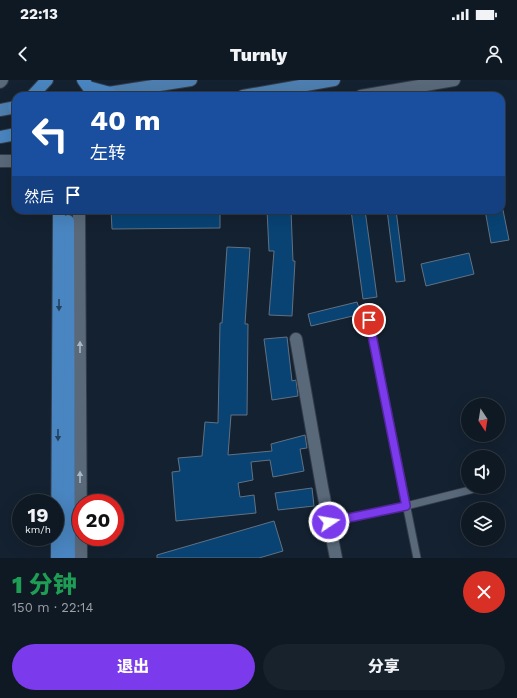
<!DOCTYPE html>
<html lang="zh">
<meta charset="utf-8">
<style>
body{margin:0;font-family:"Work Sans","Noto Sans SC",sans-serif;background:#18222c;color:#f1f3f6;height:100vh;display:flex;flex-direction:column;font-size:15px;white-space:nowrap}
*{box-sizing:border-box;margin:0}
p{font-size:13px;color:#9ba0a6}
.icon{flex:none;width:22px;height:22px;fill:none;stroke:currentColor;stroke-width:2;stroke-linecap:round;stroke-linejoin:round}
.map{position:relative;height:478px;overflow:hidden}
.side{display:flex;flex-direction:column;background:#0f1924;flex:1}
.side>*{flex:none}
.banner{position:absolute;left:12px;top:12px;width:493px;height:122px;border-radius:12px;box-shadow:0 4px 16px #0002,0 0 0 1px #2f3841;background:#1a4fa0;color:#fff;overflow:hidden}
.needle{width:26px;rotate:168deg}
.buttons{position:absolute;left:461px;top:318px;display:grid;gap:8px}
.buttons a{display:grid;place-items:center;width:44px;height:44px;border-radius:50%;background:#0f1924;box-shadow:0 4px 16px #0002,0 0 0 1px #2f3841;font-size:20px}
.speed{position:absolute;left:12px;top:414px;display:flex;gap:8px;font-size:20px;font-weight:700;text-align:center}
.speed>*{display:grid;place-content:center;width:52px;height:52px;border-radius:50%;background:#0f1924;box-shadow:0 4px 16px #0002,0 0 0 1px #2f3841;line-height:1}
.speed small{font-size:10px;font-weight:400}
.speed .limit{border:6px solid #d22;background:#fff;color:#111}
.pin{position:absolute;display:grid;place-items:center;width:34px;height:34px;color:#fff;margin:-17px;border:2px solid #fff;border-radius:50%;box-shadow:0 1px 4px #0007}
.me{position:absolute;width:44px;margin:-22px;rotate:78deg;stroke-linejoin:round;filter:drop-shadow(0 0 3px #0008)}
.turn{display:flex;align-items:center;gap:14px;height:84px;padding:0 12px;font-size:18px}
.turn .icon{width:52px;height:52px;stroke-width:2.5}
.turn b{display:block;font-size:28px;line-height:34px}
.then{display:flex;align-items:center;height:38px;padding:0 12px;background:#0003;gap:8px;font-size:15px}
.round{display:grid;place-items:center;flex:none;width:42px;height:42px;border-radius:21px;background:#18222c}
.overview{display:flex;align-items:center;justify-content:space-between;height:68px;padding:0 12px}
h1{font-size:24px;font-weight:800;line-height:30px;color:#1e9e55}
.cta{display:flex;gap:8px;margin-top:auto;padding:8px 12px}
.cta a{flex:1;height:46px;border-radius:24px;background:#7c3aed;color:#fff;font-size:16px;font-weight:800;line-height:46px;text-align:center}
.cta a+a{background:#18222c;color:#f1f3f6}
.status{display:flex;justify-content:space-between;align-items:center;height:28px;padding:0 20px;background:#0f1924;direction:ltr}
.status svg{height:11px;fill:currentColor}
header{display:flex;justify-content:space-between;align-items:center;height:52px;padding:0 12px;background:#0f1924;font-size:18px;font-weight:800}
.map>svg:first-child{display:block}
.building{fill:#084374;stroke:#617182}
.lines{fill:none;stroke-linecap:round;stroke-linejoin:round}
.service-casing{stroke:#333c48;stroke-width:9}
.minor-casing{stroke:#333c48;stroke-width:14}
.tertiary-casing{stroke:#333c48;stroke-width:14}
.primary-casing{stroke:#333c48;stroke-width:14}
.trunk-casing{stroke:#333c48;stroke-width:14}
.service{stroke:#59697a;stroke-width:7}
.minor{stroke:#59697a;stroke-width:12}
.tertiary{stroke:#59697a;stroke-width:12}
.primary{stroke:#4d7eaf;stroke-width:12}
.trunk{stroke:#4985c0;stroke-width:12}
.oneway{fill:#244260}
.oneway2{fill:#acb7c3}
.route-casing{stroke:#51269a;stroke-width:10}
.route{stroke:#7c3aed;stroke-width:7}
</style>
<div class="status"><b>22:13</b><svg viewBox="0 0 49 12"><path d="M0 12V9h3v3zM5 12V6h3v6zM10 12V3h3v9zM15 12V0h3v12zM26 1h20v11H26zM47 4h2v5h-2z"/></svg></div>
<header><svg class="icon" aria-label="back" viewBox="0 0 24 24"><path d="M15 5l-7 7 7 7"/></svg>Turnly<svg class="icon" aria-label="person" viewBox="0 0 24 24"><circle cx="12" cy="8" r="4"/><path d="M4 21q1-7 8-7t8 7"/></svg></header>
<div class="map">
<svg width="517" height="478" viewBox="0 0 517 478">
<rect width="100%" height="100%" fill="#142130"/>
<!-- building -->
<g class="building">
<path d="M111,130h109v18l-108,1z"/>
<path d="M267,130h24l2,51h2l-3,55 -23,-1 5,-64h-5z"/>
<path d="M351,130h14l12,87 -14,2z"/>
<path d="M387,130h9l9,71 -9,1z"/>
<path d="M485,130h18l6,30 -18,3z"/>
<path d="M227,167l23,1 -5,76h3l-1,91h-16l-3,40 44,-4 -1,-7 34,-9 2,13 -7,1 4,22 -31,6 -3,-17 -19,2 2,18 -15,3 2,14 14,-2 2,18 -80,8 -4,-49 8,-1 -2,-13 24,-2 3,-34 13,1 2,-100h2z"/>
<path d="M469,173l5,21 -48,12 -5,-22z"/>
<path d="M357,222l4,12 -50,12 -3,-12z"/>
<path d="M287,257l5,44 4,-1 2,16 -26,4 -8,-61z"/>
<path d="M312,408l2,18 -36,4 -3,-17z"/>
<path d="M274,441l9,30 -24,7h-102v-3z"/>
</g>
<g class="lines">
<defs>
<g id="service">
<path d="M369,240l48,238"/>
<path d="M329,442l77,-16 72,-18"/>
</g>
<path id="minor" d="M296,259l26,148 14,71"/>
<g id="tertiary">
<path d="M0,2l2,-2"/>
<path d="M361,16l93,-16"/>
<path d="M0,81h16"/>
<path d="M79,130l2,348"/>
</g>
<g id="primary">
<path d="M89,16l102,-16"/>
<path d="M243,16l91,-16"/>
<path d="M0,30l16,-3"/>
</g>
<g id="trunk">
<path d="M83,0l5,7 22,6"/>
<path d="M32,16l15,-16"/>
<path d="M14,27l2,-1"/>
<path d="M0,57l16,-3"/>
<path d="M68,141l1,337"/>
<path d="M57,478l2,-348"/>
</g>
</defs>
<!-- service casing -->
<use href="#service" class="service-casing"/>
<!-- minor casing -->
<use href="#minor" class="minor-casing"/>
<!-- tertiary casing -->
<use href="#tertiary" class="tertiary-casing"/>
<!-- primary casing -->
<use href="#primary" class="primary-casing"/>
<!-- trunk casing -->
<use href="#trunk" class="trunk-casing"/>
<!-- service -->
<use href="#service" class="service"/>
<!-- minor -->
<use href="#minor" class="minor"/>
<!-- tertiary -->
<use href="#tertiary" class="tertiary"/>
<!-- primary -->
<use href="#primary" class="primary"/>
<!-- trunk -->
<use href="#trunk" class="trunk"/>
</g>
<!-- one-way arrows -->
<defs><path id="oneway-solid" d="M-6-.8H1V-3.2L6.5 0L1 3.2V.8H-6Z"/></defs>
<g class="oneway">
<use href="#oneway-solid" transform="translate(59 225) rotate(90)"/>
<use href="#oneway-solid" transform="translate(58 355) rotate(90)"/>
</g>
<g class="oneway2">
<use href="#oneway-solid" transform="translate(80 267) rotate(-90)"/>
<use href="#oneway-solid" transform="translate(80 397) rotate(-90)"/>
</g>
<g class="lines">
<defs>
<path id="route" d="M329,442l77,-16 -37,-186"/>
</defs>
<!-- route casing -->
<use href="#route" class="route-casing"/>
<!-- route -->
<use href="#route" class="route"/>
</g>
</svg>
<div class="buttons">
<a><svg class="needle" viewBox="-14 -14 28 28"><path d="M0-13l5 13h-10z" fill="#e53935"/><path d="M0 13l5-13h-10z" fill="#9ba0a6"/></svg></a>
<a><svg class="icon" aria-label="sound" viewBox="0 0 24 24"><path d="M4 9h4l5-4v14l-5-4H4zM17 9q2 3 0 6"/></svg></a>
<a><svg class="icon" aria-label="layers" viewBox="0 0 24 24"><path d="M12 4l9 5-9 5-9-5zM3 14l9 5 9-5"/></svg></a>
</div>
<div class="speed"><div>19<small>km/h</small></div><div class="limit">20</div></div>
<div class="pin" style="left:369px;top:240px;background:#d93025"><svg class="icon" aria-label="arrive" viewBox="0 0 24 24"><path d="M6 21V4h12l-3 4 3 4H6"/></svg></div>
<svg class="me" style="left:329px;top:442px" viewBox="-20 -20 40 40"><circle r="17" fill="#7c3aed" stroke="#fff" stroke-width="3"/><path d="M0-11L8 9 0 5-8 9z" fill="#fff"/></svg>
<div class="banner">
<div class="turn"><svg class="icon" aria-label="left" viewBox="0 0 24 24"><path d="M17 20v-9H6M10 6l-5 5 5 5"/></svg><div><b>40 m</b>左转</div></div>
<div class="then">然后<svg class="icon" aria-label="arrive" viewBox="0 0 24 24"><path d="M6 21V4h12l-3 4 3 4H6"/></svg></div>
</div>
</div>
<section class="side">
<div class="overview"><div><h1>1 分钟</h1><p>150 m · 22:14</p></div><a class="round" style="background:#d93025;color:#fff"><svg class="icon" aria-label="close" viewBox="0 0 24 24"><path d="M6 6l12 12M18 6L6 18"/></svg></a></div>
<div class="cta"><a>退出</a><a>分享</a></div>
</section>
